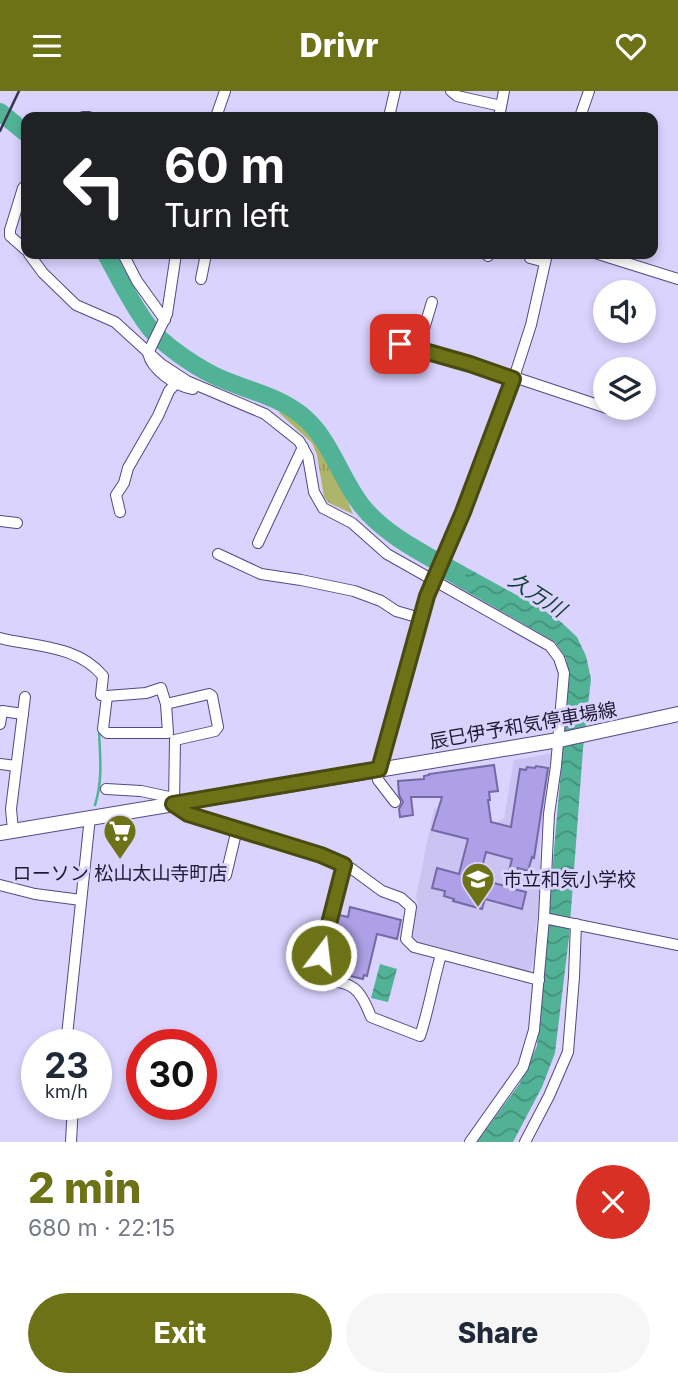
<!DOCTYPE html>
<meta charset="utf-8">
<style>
body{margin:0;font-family:Inter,"Noto Sans JP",sans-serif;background:#f6f6f7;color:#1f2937;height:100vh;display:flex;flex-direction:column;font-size:26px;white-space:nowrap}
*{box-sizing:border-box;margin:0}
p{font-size:23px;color:#747a83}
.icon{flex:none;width:38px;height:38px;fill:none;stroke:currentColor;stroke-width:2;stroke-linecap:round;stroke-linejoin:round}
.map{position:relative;height:1051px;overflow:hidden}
.side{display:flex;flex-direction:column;background:#fff;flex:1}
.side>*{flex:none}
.guide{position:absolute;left:21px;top:21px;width:637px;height:147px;border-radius:14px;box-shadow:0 4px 10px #0003;background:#202124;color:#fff;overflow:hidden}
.fabs{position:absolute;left:593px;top:189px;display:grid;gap:14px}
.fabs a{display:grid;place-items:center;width:63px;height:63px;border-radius:50%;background:#fff;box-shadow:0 4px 10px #0003;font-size:35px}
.speed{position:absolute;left:21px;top:938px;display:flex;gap:14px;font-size:35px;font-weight:700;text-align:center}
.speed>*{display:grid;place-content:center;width:91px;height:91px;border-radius:50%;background:#fff;box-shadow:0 4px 10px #0003;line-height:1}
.speed small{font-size:18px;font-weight:400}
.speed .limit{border:10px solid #d22;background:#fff;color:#111}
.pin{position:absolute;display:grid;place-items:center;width:60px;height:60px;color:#fff;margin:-30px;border-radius:14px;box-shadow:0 4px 10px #0006}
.me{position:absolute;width:77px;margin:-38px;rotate:15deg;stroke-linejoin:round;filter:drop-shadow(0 0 5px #0008)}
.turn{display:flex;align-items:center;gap:24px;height:147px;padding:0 28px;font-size:32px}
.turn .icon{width:91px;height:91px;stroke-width:2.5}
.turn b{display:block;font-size:49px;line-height:60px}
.round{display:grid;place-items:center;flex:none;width:74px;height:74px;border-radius:37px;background:#f6f6f7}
.summary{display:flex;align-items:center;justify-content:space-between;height:119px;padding:0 28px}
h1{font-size:42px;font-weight:800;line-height:52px;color:#6e7217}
.button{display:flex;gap:14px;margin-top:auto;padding:14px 28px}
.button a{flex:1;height:80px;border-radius:42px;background:#6e7217;color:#fff;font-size:28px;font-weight:800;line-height:80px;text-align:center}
.button a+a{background:#f6f6f7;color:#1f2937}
header{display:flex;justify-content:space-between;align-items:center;height:91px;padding:0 28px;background:#6e7217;color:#fff;font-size:32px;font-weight:800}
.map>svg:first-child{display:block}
.built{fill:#cbc4f2}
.grass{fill:url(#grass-tufts)}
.water{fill:url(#water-waves)}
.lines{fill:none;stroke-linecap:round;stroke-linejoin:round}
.stream{stroke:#52b296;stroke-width:2.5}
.river{stroke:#52b296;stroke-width:18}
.building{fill:#ada0e6;stroke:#7468a6;stroke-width:2;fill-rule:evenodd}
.minor-casing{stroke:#554884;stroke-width:12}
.major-casing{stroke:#554884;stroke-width:16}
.minor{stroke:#fff;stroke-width:10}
.major{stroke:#fff;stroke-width:14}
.rail{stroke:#39334f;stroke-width:2.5}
.route-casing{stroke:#484a0f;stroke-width:18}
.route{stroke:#6e7217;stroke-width:12}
.labels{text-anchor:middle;stroke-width:6;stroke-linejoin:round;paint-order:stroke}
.street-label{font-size:19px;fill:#1f1933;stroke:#d9d3fd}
.poi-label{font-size:19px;fill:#1f1933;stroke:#d9d3fd}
.water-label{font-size:21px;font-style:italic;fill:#123d32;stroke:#d9d3fd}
</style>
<header><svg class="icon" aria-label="menu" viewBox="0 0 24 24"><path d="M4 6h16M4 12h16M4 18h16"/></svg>Drivr<svg class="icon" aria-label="heart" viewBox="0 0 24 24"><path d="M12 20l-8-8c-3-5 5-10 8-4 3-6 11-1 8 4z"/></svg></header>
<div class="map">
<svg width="678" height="1051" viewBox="0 0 678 1051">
<defs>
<pattern id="grass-tufts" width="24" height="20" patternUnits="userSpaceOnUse" patternTransform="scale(1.75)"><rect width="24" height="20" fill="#afb46b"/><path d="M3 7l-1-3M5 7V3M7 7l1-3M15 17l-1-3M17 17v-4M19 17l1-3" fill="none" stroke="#969a5d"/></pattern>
<pattern id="water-waves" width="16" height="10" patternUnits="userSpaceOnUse" patternTransform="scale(1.75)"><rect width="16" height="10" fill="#52b296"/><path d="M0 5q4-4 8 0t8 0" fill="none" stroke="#43907b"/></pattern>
</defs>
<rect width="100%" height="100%" fill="#d9d3fd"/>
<!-- built -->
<path class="built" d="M553,662l-14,98 4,40 -8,38 4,10 -9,34 -120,-31 8,-39 -2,-6 18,-89 62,15 8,-5 10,-58z"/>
<!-- grass -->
<path class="grass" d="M278,321c45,9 60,66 75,102l-24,-11 -5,-6 -7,-42 -5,-12z"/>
<!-- water -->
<g class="water">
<path d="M451,468l91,50 19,13 16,15 9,19 5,23 -8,70 -14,188 -14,116 -13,34 -29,55h-36l43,-59 17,-37 32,-368 -3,-20 -11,-16 -112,-64z"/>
<path d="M380,873l17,5 -9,33 -17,-4z"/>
</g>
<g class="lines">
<!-- stream -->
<path class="stream" d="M95,714c8,-25 5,-49 4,-75"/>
<!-- river -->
<g class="river">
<path d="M0,21l26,21"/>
<path d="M106,163c13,24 26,51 43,73 13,17 44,38 64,48 28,14 61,19 87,39 31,24 39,63 62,92 24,30 63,48 95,67"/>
</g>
</g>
<!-- building -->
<g class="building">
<path d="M494,674l4,26 -9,1 1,8h-2l3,22 20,5 9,-58 6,1 1,-3 8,1 1,-2 12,2 -14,90 -2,-1 -4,14 -10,-3 -5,21 13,3 -4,17 -37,-10 -3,10 -29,-8 1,-2 -10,-3 1,-5 -13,-3 5,-20 22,6 9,-35 -36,-9 10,-33h-31l2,18 -13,2 -1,-8 4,-7 -4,-7 -1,-14 26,-2v-3l5,-1v-1zM486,761l26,7 -7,27 -26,-7z"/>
<path d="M350,816l51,13 -4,19 -20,-5 -10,42 -3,-1 -1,4 -38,-9 14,-55 9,2z"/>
</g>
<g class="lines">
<defs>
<g id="minor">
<path d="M451,0l6,5 44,10"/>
<path d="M83,26h6"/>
<path d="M216,26l9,-26"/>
<path d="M389,26l6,-26"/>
<path d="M499,26l5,-26"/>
<path d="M580,26l9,-26"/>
<path d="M26,94l-3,3 -13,42v6l16,14"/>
<path d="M29,163l14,19 33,32 39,17 46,42 26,17 78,33 34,27 9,16 6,35 9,16 29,15 35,31 163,92 9,12 5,15 -8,93 -7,48 -5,104 -10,112 -11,37 -53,75"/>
<path d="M123,163l14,27 28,39"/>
<path d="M176,163l-9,60 -19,39c4,18 28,33 45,36"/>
<path d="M598,163l80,25"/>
<path d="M488,165l1,-2"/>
<path d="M530,167l15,4"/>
<path d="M201,188l5,-25"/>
<path d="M400,253l70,20 43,15"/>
<path d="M418,258l14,-47"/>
<path d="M514,286l96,32"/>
<path d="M120,421l-4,-17 8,-12 4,-15 30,-52 11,-25 6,-7"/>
<path d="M0,430l17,2"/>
<path d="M258,452l45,-96"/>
<path d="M218,463l43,20 40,6 53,11 27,10 15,10 24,7"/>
<path d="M0,547c36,9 77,7 103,38l-2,19 6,1 -4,33 4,4h61l-2,-29 43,-10 3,2 6,31 -3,4 -40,9 -1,64 14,10 18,6 115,35 31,14 30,22 19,7 10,9 -5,32 8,8 125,33"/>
<path d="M107,605l39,-3 15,-5 5,16"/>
<path d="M0,633l2,-13 21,3"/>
<path d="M0,673l16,2"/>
<path d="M106,698l35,2 33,7"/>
<path d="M395,711l-17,-22 1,-11 48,-173 36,-84 48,-125 20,-62 16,-71"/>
<path d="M13,739l-2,-21 14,-112"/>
<path d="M344,774l-29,112c34,8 42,3 56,40l49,19c9,-27 13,-54 21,-81"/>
<path d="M206,786l20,-2 11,-46"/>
<path d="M0,794l35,9 46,6"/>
<path d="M544,827l134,27"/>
<path d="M66,954l24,-228"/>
<path d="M71,1051l2,-38"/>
<path d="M525,1051l24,-46 19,-44 6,-75 2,-53"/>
</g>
<path id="major" d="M0,742l564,-94 114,-25"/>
</defs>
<!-- minor casing -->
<use href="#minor" class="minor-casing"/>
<!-- major casing -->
<use href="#major" class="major-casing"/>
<!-- minor -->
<use href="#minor" class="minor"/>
<!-- major -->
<use href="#major" class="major"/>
<!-- rail -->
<path class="rail" d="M0,40l19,-40"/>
</g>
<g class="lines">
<defs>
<path id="route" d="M321,864l23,-90 -23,-10 -133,-41 -15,-10 206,-35 48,-173 36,-84 50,-133 -43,-15 -70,-20"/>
</defs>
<!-- route casing -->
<use href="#route" class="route-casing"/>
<!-- route -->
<use href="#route" class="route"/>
</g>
<!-- icons -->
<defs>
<symbol id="supermarket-pin" viewBox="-11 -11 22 30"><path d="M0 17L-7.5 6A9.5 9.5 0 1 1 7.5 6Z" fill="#6e7217" stroke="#d9d3fd"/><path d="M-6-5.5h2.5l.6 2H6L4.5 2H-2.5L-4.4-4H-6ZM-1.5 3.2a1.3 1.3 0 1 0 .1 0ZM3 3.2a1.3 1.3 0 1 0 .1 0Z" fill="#fff"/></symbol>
<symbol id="school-pin" viewBox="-11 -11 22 30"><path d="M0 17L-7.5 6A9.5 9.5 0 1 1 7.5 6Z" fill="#6e7217" stroke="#d9d3fd"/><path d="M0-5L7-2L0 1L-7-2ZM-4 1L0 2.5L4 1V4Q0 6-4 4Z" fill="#fff"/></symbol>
</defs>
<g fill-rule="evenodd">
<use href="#supermarket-pin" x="101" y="721" width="38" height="52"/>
<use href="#school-pin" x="459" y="769" width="38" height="52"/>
</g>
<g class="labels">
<!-- street labels -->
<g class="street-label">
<text transform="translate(523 634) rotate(-10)" y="7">辰巳伊予和気停車場線</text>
</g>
<!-- poi labels -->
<g class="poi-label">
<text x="120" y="789">ローソン 松山太山寺町店</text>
<text x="503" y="795" text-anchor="start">市立和気小学校</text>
</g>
<!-- water labels -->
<g class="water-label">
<text transform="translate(537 504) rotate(33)" y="7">久万川</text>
</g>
</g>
</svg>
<div class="fabs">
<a><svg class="icon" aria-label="sound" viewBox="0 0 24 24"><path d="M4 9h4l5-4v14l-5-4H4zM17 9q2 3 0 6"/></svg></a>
<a><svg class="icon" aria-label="layers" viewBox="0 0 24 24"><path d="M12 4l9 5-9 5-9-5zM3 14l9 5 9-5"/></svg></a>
</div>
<div class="speed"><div>23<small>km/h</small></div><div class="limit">30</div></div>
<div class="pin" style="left:400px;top:253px;background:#d93025"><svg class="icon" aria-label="arrive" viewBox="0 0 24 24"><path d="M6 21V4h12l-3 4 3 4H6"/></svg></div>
<svg class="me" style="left:321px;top:864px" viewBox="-20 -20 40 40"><circle r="17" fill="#6e7217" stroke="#fff" stroke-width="3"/><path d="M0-11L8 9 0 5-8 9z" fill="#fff"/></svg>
<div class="guide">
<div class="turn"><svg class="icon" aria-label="left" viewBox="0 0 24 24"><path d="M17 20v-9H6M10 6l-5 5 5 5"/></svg><div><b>60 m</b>Turn left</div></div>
</div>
</div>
<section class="side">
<div class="summary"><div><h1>2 min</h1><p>680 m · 22:15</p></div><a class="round" style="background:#d93025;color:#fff"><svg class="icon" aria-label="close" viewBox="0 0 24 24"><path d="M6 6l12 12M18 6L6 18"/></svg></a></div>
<div class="button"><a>Exit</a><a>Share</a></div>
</section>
